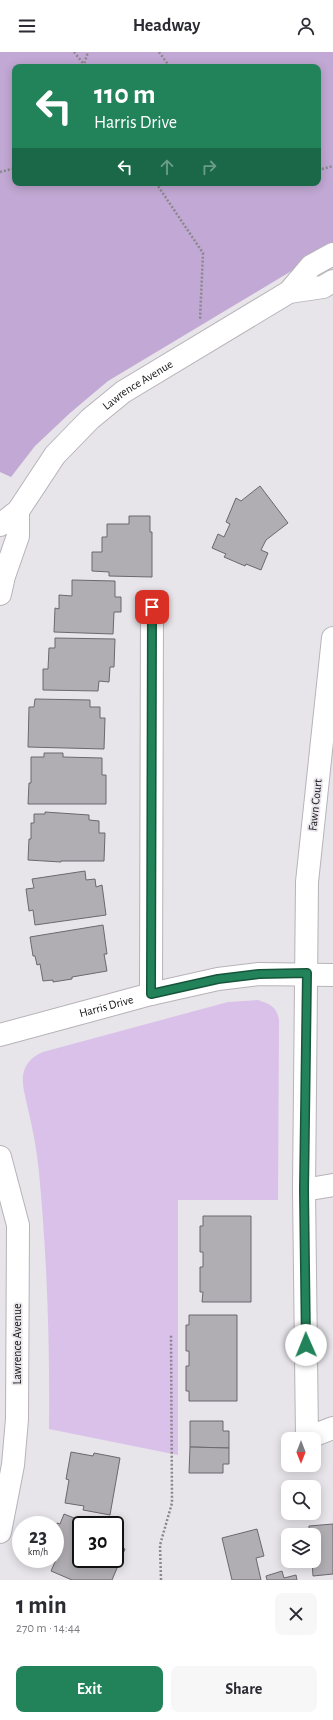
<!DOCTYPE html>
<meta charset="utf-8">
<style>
body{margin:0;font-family:"Alegreya Sans",sans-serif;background:#f7f7f7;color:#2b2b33;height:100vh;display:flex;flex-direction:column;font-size:15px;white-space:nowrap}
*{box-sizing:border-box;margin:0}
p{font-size:13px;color:#7c7c81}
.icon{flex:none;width:22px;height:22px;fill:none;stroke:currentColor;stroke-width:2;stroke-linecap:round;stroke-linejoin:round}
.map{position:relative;height:1528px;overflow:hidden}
.details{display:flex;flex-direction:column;background:#fff;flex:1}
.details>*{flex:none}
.banner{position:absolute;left:12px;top:12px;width:309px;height:122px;border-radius:8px;box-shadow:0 2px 10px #0003;background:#22835b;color:#fff;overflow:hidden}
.needle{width:26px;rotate:180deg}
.buttons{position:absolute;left:281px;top:1380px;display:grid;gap:8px}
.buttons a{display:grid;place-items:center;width:40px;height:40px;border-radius:8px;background:#fff;box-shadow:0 2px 10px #0003;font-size:20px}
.speed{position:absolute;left:12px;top:1464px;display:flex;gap:8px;font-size:20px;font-weight:700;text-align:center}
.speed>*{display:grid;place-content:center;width:52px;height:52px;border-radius:50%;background:#fff;box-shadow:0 2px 10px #0003;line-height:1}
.speed small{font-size:10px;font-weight:400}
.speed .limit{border:2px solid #111;border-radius:6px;background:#fff;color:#111}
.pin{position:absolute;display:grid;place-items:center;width:34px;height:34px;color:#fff;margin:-17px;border-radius:8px;box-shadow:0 2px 6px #0006}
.me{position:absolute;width:44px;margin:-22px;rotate:359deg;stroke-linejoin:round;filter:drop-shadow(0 0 3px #0008)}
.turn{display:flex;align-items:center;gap:14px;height:84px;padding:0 16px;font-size:18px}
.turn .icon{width:52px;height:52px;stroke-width:2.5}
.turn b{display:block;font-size:28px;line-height:34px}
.lanes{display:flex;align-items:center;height:38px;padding:0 16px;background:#0003;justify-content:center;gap:20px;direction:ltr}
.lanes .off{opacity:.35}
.round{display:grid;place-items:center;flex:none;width:42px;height:42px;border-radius:8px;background:#f7f7f7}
.summary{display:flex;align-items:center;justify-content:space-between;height:68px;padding:0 16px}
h1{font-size:24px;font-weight:700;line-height:30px}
.action{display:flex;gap:8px;margin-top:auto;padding:8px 16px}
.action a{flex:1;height:46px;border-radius:8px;background:#22835b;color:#fff;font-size:16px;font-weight:700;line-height:46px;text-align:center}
.action a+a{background:#f7f7f7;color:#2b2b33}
header{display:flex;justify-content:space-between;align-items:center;height:52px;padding:0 16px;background:#fff;font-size:18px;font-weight:700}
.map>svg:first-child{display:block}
.green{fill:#d9c1ea}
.forest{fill:#c2a8d4;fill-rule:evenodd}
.building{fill:#b0adb3;stroke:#6b686e}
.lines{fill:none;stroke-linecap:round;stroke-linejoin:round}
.minor-casing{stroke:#b7b3b9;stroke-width:24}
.path{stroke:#8a888c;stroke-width:2.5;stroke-dasharray:2 2;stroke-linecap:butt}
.minor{stroke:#fff;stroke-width:22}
.route-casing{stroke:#16553b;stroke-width:10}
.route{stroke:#22835b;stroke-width:7}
.labels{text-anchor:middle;stroke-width:3.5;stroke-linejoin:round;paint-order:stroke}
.street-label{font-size:12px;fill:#141315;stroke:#e7e4ea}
</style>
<header><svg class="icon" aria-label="menu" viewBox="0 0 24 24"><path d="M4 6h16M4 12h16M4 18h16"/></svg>Headway<svg class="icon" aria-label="person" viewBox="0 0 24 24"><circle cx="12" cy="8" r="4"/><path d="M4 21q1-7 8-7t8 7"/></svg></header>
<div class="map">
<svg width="333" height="1528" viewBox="0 0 333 1528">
<rect width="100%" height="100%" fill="#e7e4ea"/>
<!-- green -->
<path class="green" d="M258,948c12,4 19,7 21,20l-1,180h-100v255l-129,-26c1,-85 -2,-172 -10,-257 -2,-21 -6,-42 -11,-63 -2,-10 -6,-22 -5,-33 1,-11 9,-20 20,-24l185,-50z"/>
<!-- forest -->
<path class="forest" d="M0,0h333v194l-225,135 -38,32 -35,33 -24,31 -11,-5zM15,15h303v116h-303z"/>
<!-- building -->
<g class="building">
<path d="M260,434l28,37 -22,17 -5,10 7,3 -7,17 -15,-6 -1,2 -21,-9 2,-3 -14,-6 6,-14 6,3 6,-13 -4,-2 10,-24 5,3z"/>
<path d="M129,464h21v16h2v45l-43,-1v-4l-17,-1v-19h10v-15h5v-13h22z"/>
<path d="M72,528l43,1v16h6v15h-7l-1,22 -59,-2 1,-24 4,1v-14l13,1z"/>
<path d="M55,586l60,1 -1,28h-4l-1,15 -10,-1 -1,10 -55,-1v-21h5l1,-21h6z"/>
<path d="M35,647l55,1v7h10v11h5l-1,31 -76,-2 1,-40h5z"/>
<path d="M44,701h19v4l39,1v17h4v29h-78l1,-21h2v-26h13z"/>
<path d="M45,760l44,3v5l10,1v12h6l-1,28h-43v1l-33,-2 1,-21h2v-16h3v-9h11z"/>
<path d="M85,819l1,9 9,-1 1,8 6,-2 4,30 -71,10 -2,-15 -4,1 -3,-22 8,-1 -2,-9z"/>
<path d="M103,873l4,29h-3l3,17 -35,6v2l-19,3v-2l-10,1 -3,-17 -3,1 -2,-9h-2l-3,-19z"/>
<path d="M203,1164h48v86h-49l1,-10h-3v-25h3v-15h-3v-26h3z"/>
<path d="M189,1263h48v86h-48v-10h-3v-25h3v-15h-3v-26h3z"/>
<path d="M190,1369h33v10h6v17l-39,-1z"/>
<path d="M190,1395l39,1v16h-6v9h-34z"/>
<path d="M71,1400l22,4 1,-3 26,5 -10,57 -27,-5 1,-4 -19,-3 4,-23 -3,-1z"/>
<path d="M64,1462l28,11h-11v34h34v-14l10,4 -13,31h-40l-21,-9 8,-18 -4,-1v-23l2,-6 3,1z"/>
<path d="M333,1472v50l-20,2 -1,-15h2v-26h-5v-9z"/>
<path d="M257,1477l7,27 -8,2 5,22h-29l-10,-42z"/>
<path d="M282,1519l2,7 12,-3 1,5h-30l-1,-4z"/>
</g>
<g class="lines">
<defs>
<g id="minor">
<path d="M289,240l34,-5 10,-6"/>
<path id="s1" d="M0,473l18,-14 37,-56 35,-36 33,-27 166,-100 22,-26 22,-12"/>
<path d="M0,542l4,-18 14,-40v-25"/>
<path d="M333,586l-26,244 -3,308 3,248 26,-10"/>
<path d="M151,942l1,-387"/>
<path id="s2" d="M0,983l151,-41 67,-15 41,-5 74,1"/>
<path d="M0,1105l18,68 -1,194 -4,46 -13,67"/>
<path d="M304,1138l29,-5"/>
</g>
</defs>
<!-- minor casing -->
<use href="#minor" class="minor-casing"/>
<!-- path -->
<g class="path">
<path d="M74,0l12,15"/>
<path d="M159,0l11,15"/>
<path d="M83,15l5,-15"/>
<path d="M318,118l15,-4"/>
<path d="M0,120l15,-4"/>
<path d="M156,131l47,70 -3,67"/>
<path d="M161,1528l-1,-35 12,-42 -1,-168"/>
</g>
<!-- minor -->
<use href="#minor" class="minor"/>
</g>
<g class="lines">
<defs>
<path id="route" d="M152,555l-1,387 67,-15 41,-5 48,-1 -3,217 2,155"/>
</defs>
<!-- route casing -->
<use href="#route" class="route-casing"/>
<!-- route -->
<use href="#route" class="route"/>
</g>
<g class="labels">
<!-- street labels -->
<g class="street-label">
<text dy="4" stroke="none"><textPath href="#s1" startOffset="199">Lawrence Avenue</textPath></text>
<text transform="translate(315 753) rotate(-84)" y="4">Fawn Court</text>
<text dy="4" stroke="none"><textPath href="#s2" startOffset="110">Harris Drive</textPath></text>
<text transform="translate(17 1292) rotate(-90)" y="4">Lawrence Avenue</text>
</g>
</g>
</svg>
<div class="buttons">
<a><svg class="needle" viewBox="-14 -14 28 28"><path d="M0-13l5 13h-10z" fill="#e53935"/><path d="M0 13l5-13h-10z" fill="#7c7c81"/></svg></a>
<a><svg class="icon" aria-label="search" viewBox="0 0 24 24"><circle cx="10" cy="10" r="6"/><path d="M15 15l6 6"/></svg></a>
<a><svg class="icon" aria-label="layers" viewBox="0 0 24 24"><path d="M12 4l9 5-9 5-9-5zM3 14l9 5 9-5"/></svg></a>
</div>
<div class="speed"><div>23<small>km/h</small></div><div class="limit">30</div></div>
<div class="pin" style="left:152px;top:555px;background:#d93025"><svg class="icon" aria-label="arrive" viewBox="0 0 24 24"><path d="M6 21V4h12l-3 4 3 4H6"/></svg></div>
<svg class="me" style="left:306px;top:1293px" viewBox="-20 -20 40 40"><circle r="19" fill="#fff"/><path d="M0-13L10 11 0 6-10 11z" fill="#22835b"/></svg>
<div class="banner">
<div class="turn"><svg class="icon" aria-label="left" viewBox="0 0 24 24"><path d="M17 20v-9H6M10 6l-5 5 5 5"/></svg><div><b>110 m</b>Harris Drive</div></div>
<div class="lanes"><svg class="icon" aria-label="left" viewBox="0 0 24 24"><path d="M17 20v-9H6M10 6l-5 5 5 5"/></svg><svg class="icon off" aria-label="ahead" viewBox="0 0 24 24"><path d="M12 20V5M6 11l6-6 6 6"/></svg><svg class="icon off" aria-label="right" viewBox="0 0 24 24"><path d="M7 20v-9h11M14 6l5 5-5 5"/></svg></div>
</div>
</div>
<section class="details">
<div class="summary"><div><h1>1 min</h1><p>270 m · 14:44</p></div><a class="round"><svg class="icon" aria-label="close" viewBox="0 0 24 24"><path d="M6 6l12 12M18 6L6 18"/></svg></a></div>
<div class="action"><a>Exit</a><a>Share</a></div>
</section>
